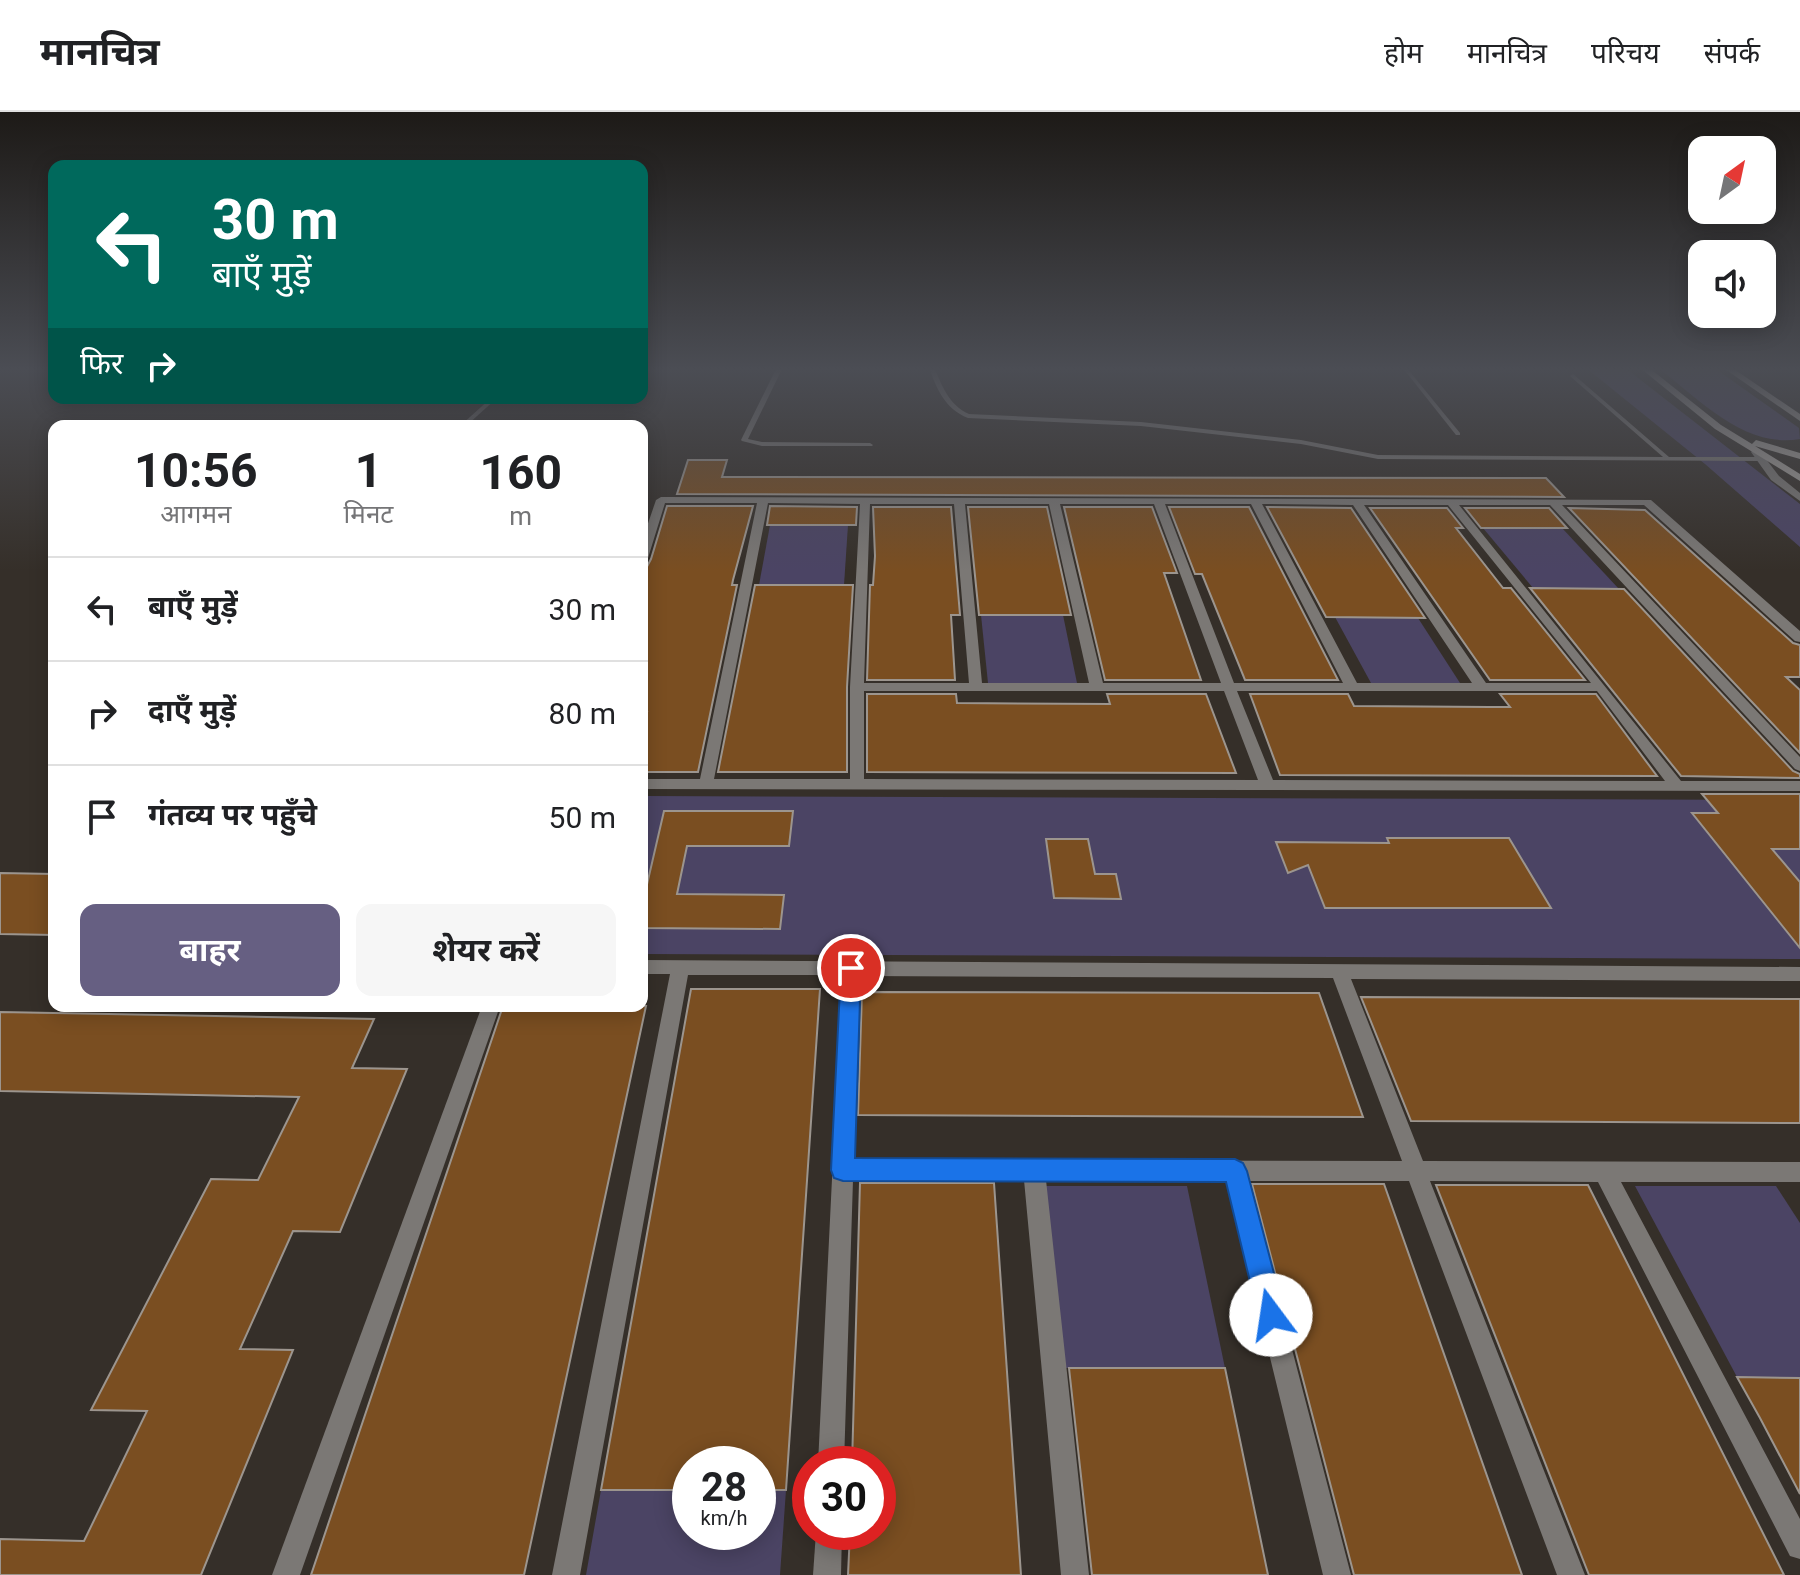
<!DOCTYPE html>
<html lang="hi">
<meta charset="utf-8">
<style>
body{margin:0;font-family:Roboto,"Noto Sans Devanagari",sans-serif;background:#f6f6f6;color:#202124;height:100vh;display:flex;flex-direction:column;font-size:30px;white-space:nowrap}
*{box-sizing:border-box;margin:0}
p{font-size:26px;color:#757577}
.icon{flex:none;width:44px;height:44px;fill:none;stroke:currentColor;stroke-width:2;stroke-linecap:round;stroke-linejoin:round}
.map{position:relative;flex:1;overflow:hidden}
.drawer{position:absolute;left:48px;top:308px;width:600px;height:592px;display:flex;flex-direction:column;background:#fff;border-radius:16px;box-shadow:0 4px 20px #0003}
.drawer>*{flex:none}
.banner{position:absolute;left:48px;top:48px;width:600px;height:244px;border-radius:16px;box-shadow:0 4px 20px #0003;background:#00695c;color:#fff;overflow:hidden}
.needle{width:52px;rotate:33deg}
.tools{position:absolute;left:1688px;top:24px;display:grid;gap:16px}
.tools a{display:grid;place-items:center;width:88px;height:88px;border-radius:16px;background:#fff;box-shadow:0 4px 20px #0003;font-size:40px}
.speed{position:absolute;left:672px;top:1334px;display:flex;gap:16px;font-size:40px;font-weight:700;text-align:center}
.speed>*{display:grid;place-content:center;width:104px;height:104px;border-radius:50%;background:#fff;box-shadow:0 4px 20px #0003;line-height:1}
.speed small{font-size:20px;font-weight:400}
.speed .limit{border:12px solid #d22;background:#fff;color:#111}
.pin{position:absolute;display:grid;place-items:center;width:68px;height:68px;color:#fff;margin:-34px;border:4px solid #fff;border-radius:50%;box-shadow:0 2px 8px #0007}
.me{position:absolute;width:88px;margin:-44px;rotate:346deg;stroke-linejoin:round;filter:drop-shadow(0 0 6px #0008)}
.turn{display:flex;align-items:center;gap:28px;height:168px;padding:0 32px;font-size:36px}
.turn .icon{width:104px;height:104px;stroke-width:2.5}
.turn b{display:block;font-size:56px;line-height:68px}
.then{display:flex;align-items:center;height:76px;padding:0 32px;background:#0003;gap:16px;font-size:30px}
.eta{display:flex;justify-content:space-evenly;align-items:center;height:136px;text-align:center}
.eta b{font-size:48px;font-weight:700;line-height:56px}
.cta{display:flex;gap:16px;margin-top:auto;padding:16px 32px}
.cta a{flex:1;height:92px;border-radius:16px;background:#665f82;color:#fff;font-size:32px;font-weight:700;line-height:92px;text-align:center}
.cta a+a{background:#f6f6f6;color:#202124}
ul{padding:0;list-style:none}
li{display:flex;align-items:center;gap:24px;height:104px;padding:0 32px;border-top:2px solid #e0e0e0}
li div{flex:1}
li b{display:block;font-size:30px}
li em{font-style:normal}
header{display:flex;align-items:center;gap:48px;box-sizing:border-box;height:112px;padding:0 40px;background:#fff;border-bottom:2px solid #e0e0e0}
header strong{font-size:38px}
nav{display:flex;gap:44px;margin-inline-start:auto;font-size:28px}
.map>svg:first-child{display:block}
.green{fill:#4b4464}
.building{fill:#7a4e21;stroke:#9c958e;stroke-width:2}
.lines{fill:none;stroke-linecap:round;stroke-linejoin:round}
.service{fill:#7b7875;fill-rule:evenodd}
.minor{fill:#7b7875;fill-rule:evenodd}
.secondary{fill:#a5a09b;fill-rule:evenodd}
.route{fill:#1a73e8;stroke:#114b97;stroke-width:2}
</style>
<header>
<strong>मानचित्र</strong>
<nav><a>होम</a><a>मानचित्र</a><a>परिचय</a><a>संपर्क</a></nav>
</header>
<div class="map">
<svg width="1800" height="1463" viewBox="0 0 1800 1463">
<rect width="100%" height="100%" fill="#352f29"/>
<!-- green -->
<g class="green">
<path d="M1585,255h39l176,137v43l-95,-83z"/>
<path d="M1657,255h56l86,61 1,11c-56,10 -102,-41 -143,-72z"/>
<path d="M770,413h78l-4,60h-85z"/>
<path d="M1483,416h79l57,61 -86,-1z"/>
<path d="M981,503h82l14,68h-89z"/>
<path d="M1335,505l83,1 42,65h-89z"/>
<path d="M642,684l1158,4v159l-1158,-5z"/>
<path d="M1045,1074h142l38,182h-160z"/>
<path d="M1635,1074h141l24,37v155l-63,-1z"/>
<path d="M601,1378h89v42h68v-42h28l-6,85h-194z"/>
</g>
<!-- building -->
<g class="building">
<path d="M688,348h39l-5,17 824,1 18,19 -887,-3z"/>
<path d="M667,394h86l-20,74 -1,5h5l-39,187h-56v-42l5,-18h-5v-136l9,-17z"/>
<path d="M770,394l87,1 -1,18h-89z"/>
<path d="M873,395h78l9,108h-9l4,65h-88l3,-95h3l2,-29z"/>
<path d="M968,395h79l24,108h-92z"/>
<path d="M1064,395h88l25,66h-13l37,107h-96z"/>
<path d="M1169,395h80l89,173h-93l-43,-106h-7z"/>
<path d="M1267,395l84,1 74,110 -99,-1z"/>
<path d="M1370,396h77l16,20h-7l47,60h8l74,92h-95z"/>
<path d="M1465,396h84l18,20h-86z"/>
<path d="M1569,396l76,2 148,133 7,2v32h-14l14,13v63z"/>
<path d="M755,473h98l-6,102v85h-129z"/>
<path d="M1530,476l94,1 169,182 7,3v4l-119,-2z"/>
<path d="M867,582h89l1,9 153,1 -3,-10h99l30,79 -369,-1z"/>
<path d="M1250,582h98l6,12 136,1h20l-10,-13h96l61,82 -377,-1z"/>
<path d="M1702,682h98v55h-28l28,33v66l-108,-135h26z"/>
<path d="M664,699h129l-4,35h-102l-10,48 107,1 -4,34 -138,-1v-22z"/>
<path d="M1387,726h122l42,70h-226l-17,-43 -20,8 -12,-31 113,1z"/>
<path d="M1046,727h42l7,35h21l5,25 -67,-1z"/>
<path d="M0,761l54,1v61l-54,-1z"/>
<path d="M691,877h129l-34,501h-28v-26h-68v26h-89z"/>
<path d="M862,880l457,1 44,124 -505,-2z"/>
<path d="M1361,885l439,2v124l-389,-2z"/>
<path d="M503,894h143l-122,569h-213z"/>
<path d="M0,900l374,7 -22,49 55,1 -67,163 -47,-1 -53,118 53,1 -92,225h-201v-36l84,2 63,-130 -56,-1 120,-231 47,1 41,-83 -299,-6z"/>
<path d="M860,1071h134l27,392h-173l2,-43h28v-68h-26z"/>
<path d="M1252,1072h132l138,391h-168z"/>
<path d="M1436,1073h152l196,390h-195z"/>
<path d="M1069,1256h156l43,207h-176z"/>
<path d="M1737,1265l63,1v116l-40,-76z"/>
</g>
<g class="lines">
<!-- service -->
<g class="service">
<path d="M649,255h6l-13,8v-4z"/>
<path d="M777,255h6l-35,72 14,3 108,1 3,2 -1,1h-110l-20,-5 -1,-1z"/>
<path d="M929,255h5c8,19 15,38 35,47l172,8 160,18 77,15 285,2 -92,-80 -1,-1 3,-2 96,83h92l3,2 -3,2 -383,-2 -77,-15 -160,-18 -173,-8c-23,-9 -32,-30 -39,-51z"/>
<path d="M1402,255h4l54,66v2h-4z"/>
<path d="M491,286h6l-31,28h-6z"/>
</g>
<!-- minor -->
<g class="minor">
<path d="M1753,338h6l20,26 21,17v8l-29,-21 -20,-28z"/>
<path d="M661,385l990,3 149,131v11l-5,-1 -151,-136h-82l238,252v14l-5,-2 -245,-264h-91l222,276h119v10l-1158,-2v-10h58l57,-276h-92l-17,55 -6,3v-20l14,-41zM768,391l92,1 -10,183v92h-136zM870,392h84l15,179h-105zM965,392h84l40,179h-107zM1060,392h94l67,179h-118zM1165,392h86l92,179h-109zM1262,392l91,1 119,178h-115zM1364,393h84l143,178h-105zM864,579h360l34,89 -394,-1zM1237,579h360l68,90 -392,-1z"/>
<path d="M642,848l1158,7v14l-449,-2 72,182 377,1v20h-179l179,337v40l-10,-3 -192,-374 -168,-1 155,394h-28l-148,-394h-161l103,394h-28l-96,-394 -181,-1 43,395h-28l-37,-395h-171l-9,284h-26l24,-489h-154l-108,600h-28l118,-601h-28zM860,864l473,2 69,183 -548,-1z"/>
<path d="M482,894h18l-200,569h-28z"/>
<path d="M816,1420h26l-1,43h-28z"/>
</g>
<!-- secondary -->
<g class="secondary">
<path d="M1639,255h9l73,58 31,19 4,-4 44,13v6l-45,-13 45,28v7l-85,-52z"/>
<path d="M1722,255h9l69,47v7z"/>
</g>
</g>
<!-- sky -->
<linearGradient id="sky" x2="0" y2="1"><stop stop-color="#1d1a17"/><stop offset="0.56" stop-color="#4b4d54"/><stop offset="1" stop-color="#4b4d54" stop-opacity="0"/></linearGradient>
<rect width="1800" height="459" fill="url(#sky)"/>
<!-- route -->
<path class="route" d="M851,848l7,2 3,6 -6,190 380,1 8,4 4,8 38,144 -4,9 -10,4 -9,-4 -4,-9 -32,-133 -383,-1 -9,-3 -3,-8 10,-202 3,-6z"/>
</svg>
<div class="tools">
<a><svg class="needle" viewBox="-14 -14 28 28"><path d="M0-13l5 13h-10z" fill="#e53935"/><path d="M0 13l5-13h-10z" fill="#757577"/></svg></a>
<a><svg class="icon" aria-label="sound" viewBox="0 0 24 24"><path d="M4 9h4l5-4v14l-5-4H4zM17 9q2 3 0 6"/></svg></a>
</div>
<div class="speed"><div>28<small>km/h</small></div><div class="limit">30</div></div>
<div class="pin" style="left:851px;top:856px;background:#d93025"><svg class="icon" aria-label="arrive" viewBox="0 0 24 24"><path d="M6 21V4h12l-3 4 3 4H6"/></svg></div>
<svg class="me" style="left:1271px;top:1203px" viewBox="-20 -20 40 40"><circle r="19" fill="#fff"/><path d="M0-13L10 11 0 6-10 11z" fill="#1a73e8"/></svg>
<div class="banner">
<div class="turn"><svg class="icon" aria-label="left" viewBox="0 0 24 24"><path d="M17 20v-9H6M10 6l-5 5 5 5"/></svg><div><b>30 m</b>बाएँ मुड़ें</div></div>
<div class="then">फिर<svg class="icon" aria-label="right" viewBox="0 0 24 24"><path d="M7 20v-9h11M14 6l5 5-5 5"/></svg></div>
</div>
<section class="drawer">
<div class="eta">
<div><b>10:56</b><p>आगमन</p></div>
<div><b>1</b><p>मिनट</p></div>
<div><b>160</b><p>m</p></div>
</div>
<ul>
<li><svg class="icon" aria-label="left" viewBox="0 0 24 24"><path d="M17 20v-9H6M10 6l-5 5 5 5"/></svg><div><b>बाएँ मुड़ें</b></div><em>30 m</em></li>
<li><svg class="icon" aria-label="right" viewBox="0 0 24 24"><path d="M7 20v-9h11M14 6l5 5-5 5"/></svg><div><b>दाएँ मुड़ें</b></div><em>80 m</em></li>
<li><svg class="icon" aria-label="arrive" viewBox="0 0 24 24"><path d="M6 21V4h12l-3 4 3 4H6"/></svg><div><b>गंतव्य पर पहुँचे</b></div><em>50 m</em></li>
</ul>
<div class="cta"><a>बाहर</a><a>शेयर करें</a></div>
</section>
</div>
